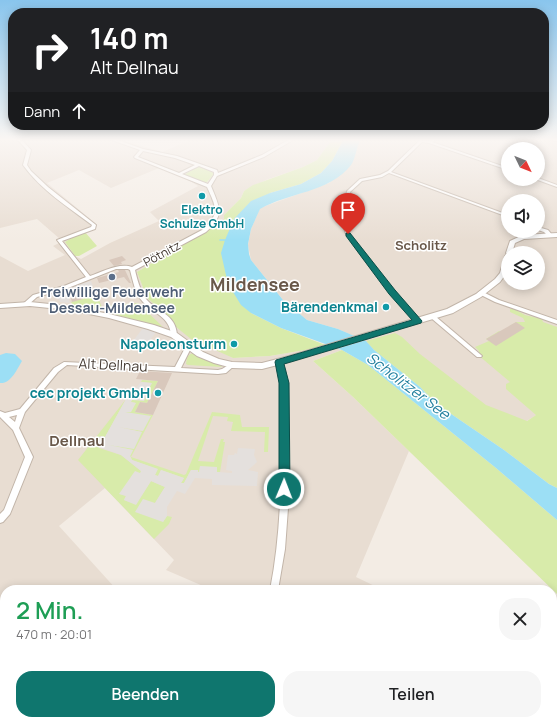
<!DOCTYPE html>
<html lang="de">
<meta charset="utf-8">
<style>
body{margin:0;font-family:Manrope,sans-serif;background:#f6f6f6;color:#202124;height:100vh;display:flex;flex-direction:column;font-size:15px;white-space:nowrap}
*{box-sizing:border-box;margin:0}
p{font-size:13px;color:#757577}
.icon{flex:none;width:22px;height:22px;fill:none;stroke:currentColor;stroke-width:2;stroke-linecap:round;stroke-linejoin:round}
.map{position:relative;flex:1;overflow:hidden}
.side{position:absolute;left:0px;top:585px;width:557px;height:140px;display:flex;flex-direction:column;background:#fff;border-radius:16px 16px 0 0;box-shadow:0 2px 10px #0003}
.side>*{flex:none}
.banner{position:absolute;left:8px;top:8px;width:541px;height:122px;border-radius:16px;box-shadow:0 2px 10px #0003;background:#202124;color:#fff;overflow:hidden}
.needle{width:26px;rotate:133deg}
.tools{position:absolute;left:501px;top:142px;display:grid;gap:8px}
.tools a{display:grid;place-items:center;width:44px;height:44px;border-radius:50%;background:#fff;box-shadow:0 2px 10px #0003;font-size:20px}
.pin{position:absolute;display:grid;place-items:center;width:34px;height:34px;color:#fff;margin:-41px -17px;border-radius:50% 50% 50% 0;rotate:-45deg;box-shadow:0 0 4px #0007}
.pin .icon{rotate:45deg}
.me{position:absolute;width:44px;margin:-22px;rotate:1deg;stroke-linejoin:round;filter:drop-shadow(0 0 3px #0008)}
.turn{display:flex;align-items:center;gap:14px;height:84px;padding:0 16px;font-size:18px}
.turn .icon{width:52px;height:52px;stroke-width:2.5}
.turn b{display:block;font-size:28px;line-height:34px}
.then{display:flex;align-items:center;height:38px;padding:0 16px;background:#0003;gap:8px;font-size:15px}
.round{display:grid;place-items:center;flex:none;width:42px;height:42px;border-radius:16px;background:#f6f6f6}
.headline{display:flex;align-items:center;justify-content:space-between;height:68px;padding:0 16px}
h1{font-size:24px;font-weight:600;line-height:30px;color:#1e9e55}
.button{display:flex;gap:8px;margin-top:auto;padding:8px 16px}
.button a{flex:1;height:46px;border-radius:16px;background:#0f766e;color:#fff;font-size:16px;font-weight:600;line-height:46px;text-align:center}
.button a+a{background:#f6f6f6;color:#202124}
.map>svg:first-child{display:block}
.residential{fill:#e8ddd2;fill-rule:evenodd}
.green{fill:#d8ebaa}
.parking{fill:#e4e0dd}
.water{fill:#9cdff5}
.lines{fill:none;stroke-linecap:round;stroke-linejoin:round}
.stream{stroke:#9cdff5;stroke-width:1.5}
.building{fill:#d9c8bc}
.minor-casing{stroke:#c2b5a9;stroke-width:2}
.tertiary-casing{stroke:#c2b5a9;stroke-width:2}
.minor{fill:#fff;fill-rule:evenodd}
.tertiary{fill:#fff;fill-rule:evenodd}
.route{fill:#0f766e;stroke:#0a4d48}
.culture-dot{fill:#0f9aa8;stroke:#fff;stroke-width:1.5}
.service-dot{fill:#5c6f8a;stroke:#fff;stroke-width:1.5}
.labels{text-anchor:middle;stroke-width:3;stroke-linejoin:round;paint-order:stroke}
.far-culture-label{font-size:12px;font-weight:bold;fill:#0d838f;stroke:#fff}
.far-street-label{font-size:12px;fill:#463c34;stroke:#fff}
.far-neighbourhood-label{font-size:13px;font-weight:bold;fill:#69584a;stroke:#fff}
.service-label{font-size:14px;font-weight:bold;fill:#4e5e75;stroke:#fff}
.culture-label{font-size:14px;font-weight:bold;fill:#0d838f;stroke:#fff;text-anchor:end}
.street-label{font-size:14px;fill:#463c34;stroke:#fff}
.water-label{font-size:15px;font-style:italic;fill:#23809f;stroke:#fff}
.neighbourhood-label{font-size:15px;font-weight:bold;fill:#69584a;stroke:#fff}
.district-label{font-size:18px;font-weight:bold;fill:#69584a;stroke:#fff}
</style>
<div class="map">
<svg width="557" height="725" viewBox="0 0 557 725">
<rect width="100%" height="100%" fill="#f3ece4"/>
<!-- residential -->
<g class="residential">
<path d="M0,139h119l43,13 31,-13h139l-15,21 -14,7 -37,13 -22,11 -3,7 -17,17v4l-12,9 -75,44 10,26 21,18 8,11 57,31 37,-2 58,-10 14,4 -29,11 40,36 56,54 -53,126 27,13h-182l2,-4 -37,-16 8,-10 -69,-72 -46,38 58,64h-112v130h358l-1,5h-362v-469l28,15 37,-16 -12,-9 6,-3 -2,-2 3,-2 -23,-20 -37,9zM159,168l31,13 8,5 -48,26 9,9 -49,22 -29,16 -6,-3 -10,-14 5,-4 24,-9 2,-2 -1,-4 -48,-40 32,-13 32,18zM111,305l51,21 -53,-12z"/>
<path d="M361,139h196v191l-9,78 -23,14 -40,-16 -111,-56 -9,-9 -27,-12 -31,-9 -24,-20 -32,-40 -3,-15 3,-16 9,-21 69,-25 23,-20 5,-16zM508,149h30v30h-30zM508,201h30v30h-30zM508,253h30v30h-30z"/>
</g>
<!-- green -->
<g class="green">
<path d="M332,139h12l-12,22 -11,12 -20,11 -31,9 -36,26 17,94 30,15 47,18 -58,10 -37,2 -42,-19 -15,-12 -8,-11 -21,-18 -10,-26 75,-44 12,-9v-4l17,-17 3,-7 9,-6 50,-18 14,-7z"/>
<path d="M198,166l14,6 2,2 -8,9 -22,-8z"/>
<path d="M85,232l12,14 -18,10h-4l-10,-14 9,-6z"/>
<path d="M97,295l6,15 -30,-5 -2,-3z"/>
<path d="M138,303l25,24 -54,-14 2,-8z"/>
<path d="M510,309h4l11,6 17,4 1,3 14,5v161l-8,-4 -45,-34 -69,-47 -15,-16 -46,-37 -8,-9 29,-8 7,4 18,17 66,51 41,16 9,-6 -30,-26v-5l4,-2 -32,-27 1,-4 -4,-4 14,-6 -3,-2 13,-8 2,1 15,-10h9l-2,-4 -13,-6z"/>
<path d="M342,350l26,15 128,103 61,52v74l-204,-197 -40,-36z"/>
<path d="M193,353l12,7 16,6 1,1 -34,-2 -2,-1c1,-6 1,-9 7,-11z"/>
<path d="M142,380l16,1 -11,22 -7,-1 -5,10 18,3 -22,42 53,18 2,-1 26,-62 28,3 2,12h27l-1,25h-4l1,-20 -34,-1 2,-9 -6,-1 1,-4 -15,-1 -15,45 16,1 7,-23h3l-1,3h2l-5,30h-4l1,-5 -18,5 -8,-2 -7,13h-3l3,-5 -23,-8 -3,6 -3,-1 2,-6 -25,-9 -2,-4 3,-6 -25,-5 34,-13 -24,-5 25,4 -18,-19 11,-9 -6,-1c3,-3 6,-4 9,-6 5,-3 8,-9 13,-13l-11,-1z"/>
<path d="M126,399l-27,49 22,7 20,16v2l-21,21 6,2 -2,4 12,4 15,-23 14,6 -10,16 8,19 4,-6 5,1 -3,7 -15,15 -76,-79z"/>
</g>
<!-- parking -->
<g class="parking">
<path d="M91,281l2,5 -26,6 3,11 -10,-1 -3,-7 -10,3 -1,-3z"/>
<path d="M143,328l13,4 -11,15 -5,-1 -2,2 -8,-3z"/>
<path d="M141,382l11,1 -4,8 -5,-1 -2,4 6,2 -3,5 -12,-1 -1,2 5,1 -5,9h-6l26,4 -8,15 -25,-4 24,5 -8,17 -26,-4 25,5 -3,6 2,4 26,9 -3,6 3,1 3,-6 23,8 -3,5h3l7,-13h7v2h1l1,-6 17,1v5l15,1v-2l-6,-1 2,-15h6l1,-2 2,1 1,-6 17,1 -1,6 3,7 -9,8 10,2 -1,14 -45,-1v-6l-17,-1 -10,16 -8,-3 -10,16v9l-4,6 -28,-10 8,-13 12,4 10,-16 -14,-6 -15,24 -12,-5 2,-4 -7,-2 16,-23 5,2 1,-2 -20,-16 -28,-10 7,-9 5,1 21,-38z"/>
</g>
<!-- water -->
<g class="water">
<path d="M344,139h17c-5,8 -5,19 -10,26 -22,28 -62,27 -91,44l-9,20 -3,15 1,10 2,6 32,40 24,20 31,9 28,12 8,9 46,37 15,16 69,47 45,34 8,4v32l-61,-52 -128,-103 -26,-15 -61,-22 -30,-15 -10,-8 -13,-21 -7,-31 4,-13 9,-21 17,-18 19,-8 31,-9 20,-11 11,-12z"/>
<path d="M6,353l9,1 7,7c-5,8 -11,23 -22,22v-28z"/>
</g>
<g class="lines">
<!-- stream -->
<path class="stream" d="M220,240h5"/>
</g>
<!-- building -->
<g class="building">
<path d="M122,256l4,4 -5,2 1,2 -8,2 -5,-6z"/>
<path d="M118,270h7l6,13h-2l-5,-6 -25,6 -2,-5 22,-6z"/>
<path d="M79,289l4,10 -11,3 -3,-10z"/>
<path d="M516,322l9,6 -29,18 -10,-7z"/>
<path d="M140,371l32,2 -19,42 -18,-3 5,-10 7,1 11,-22 -22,-2z"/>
</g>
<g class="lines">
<defs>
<g id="minor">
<path d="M17,139h4l10,11 -4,15 4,6 17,16 48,38 -1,4 -33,12 28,35c11,-4 30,-14 42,-9l70,-37c19,-16 14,-23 5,-43l-72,-29 -1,-1 6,-7 -31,-11h6l28,10 34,7 40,14 1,3 44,-18 28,-16h5l-31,18 -47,19 -6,10c9,22 14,29 -5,46l-71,38c2,9 5,20 11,29 11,13 30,15 31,36l-3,2 -3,-2c-1,-18 -17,-21 -28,-33 -8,-8 -10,-21 -13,-32l-2,-1h-12l-48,19 -31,9 -9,8h-4l-1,-1 1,-1 9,-8 31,-9 22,-9 -29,-37 34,-13 1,-2c-24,-18 -51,-35 -69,-60l4,-15zM143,151l32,7 20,7 -16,8 -41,-16zM199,166l15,6v3l-6,9 -26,-10z"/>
<path d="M432,139h6l-6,3 76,26v2l-79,-27 -7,-1 -31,30 117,43v2l-119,-44 -7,4 -20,4 -12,11 -5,28 5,14 11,14 33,43 26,29 1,1 -1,1h-4l-26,-29 -33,-43 -11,-16 -5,-14 6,-29 13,-12 20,-4 8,-4 32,-31 8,1z"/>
<path d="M550,139h7v2l-6,-1z"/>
<path d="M538,178l19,7v2l-22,-8h3z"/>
<path d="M538,227l10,3 5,6v1h-4l-5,-5 -6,-2z"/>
<path d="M481,291l18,9 58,20v4l-62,-22 -16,-8 -1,-1 1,-1z"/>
<path d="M433,315l2,1 46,39 1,1 -1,1h-4l-46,-39 -1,-1 1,-1z"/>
<path d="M189,344l3,2 -11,22 37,2 4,-1 10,-6 3,2 -9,8 -8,1 -151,-9 -9,7 -33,40 -6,16 14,29 -23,57 -7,8 -3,1v-9l4,-4 21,-53 -12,-27 -13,-13v-6l5,2 15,-4 34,-41 10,-6 111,5 11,-21zM17,415l-2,7 -6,-5z"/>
<path d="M279,360l2,1 4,8 3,16v123l-3,41 -7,41h-8c13,-65 11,-131 12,-197l-2,-16 -4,-15z"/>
<path d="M233,720h10l-1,5h-10z"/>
</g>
<path id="tertiary" d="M557,233v4l-33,2 -9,4 -3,10h-4v15l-3,7 -5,7 -19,15 -28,16 -160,48 -31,8 -30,-1 -18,-5 -17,-7 -26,-19 -23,-8 -39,-11 -40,-8 -39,-4 -30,2v-4l30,-2 39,4 40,8 45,11 23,8 26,19 16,7 13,3 30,1 27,-7 158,-47 29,-15 19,-15 5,-6 5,-17 2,-2 -1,-1 4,-12 13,-6z"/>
</defs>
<!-- minor casing -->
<use href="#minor" class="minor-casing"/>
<!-- tertiary casing -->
<use href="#tertiary" class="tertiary-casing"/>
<!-- minor -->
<use href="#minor" class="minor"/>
<!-- tertiary -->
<use href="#tertiary" class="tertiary"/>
</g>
<!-- sky -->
<linearGradient id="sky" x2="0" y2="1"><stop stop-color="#89c5ed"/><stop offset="0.58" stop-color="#faf6f3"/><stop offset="1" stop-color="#faf6f3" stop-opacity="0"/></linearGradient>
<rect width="557" height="241" fill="url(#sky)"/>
<!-- route -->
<path class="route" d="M346,233h4l45,57 27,31 -1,2 -137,41 5,19 1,106 -2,3 -4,2 -4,-2 -1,-3v-106l-4,-21 1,-2 136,-40 -23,-26 -43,-58z"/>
<!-- markers -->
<g class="culture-dot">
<circle cx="202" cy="196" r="4"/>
<circle cx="386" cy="307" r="4"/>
<circle cx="234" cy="344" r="4"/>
<circle cx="158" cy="393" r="4"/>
</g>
<circle class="service-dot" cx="112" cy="277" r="4"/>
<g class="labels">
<!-- far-culture labels -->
<g class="far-culture-label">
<text x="202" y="214">Elektro<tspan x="202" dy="14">Schulze GmbH</tspan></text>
</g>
<!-- far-street labels -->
<g class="far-street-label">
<text transform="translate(162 254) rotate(-28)" y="4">Pötnitz</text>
</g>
<!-- far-neighbourhood labels -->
<g class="far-neighbourhood-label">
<text x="421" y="250">Scholitz</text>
</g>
<!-- service labels -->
<g class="service-label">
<text x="112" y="297">Freiwillige Feuerwehr<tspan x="112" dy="16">Dessau-Mildensee</tspan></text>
</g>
<!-- culture labels -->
<g class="culture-label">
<text x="378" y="312">Bärendenkmal</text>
<text x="226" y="349">Napoleonsturm</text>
<text x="150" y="398">cec projekt GmbH</text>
</g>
<!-- street labels -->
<g class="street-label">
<text transform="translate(113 365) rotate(3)" y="5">Alt Dellnau</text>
</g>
<!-- water labels -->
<g class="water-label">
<text transform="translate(408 386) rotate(37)" y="5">Scholitzer See</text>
</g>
<!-- neighbourhood labels -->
<g class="neighbourhood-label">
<text x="77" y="446">Dellnau</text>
</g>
<!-- district labels -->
<g class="district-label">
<text x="255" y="291">Mildensee</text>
</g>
</g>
</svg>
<div class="tools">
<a><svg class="needle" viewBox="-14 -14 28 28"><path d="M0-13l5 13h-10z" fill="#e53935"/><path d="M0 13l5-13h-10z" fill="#757577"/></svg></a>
<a><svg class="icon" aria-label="sound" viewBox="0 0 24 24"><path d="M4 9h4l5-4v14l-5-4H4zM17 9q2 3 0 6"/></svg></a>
<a><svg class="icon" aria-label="layers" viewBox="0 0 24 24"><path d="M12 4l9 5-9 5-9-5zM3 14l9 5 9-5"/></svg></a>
</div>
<div class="pin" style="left:348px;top:234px;background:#d93025"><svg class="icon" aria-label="arrive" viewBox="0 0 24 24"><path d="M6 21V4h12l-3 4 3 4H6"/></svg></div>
<svg class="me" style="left:284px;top:489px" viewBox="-20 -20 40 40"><circle r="17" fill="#0f766e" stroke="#fff" stroke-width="3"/><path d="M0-11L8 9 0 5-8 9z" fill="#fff"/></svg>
<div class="banner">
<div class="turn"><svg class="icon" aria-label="right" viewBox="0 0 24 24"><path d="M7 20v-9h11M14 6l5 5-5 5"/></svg><div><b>140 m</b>Alt Dellnau</div></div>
<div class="then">Dann<svg class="icon" aria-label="ahead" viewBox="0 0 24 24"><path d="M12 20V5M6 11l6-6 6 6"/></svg></div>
</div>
<section class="side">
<div class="headline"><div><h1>2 Min.</h1><p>470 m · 20:01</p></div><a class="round"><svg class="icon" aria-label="close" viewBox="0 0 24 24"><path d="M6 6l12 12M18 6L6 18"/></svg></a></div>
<div class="button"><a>Beenden</a><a>Teilen</a></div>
</section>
</div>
